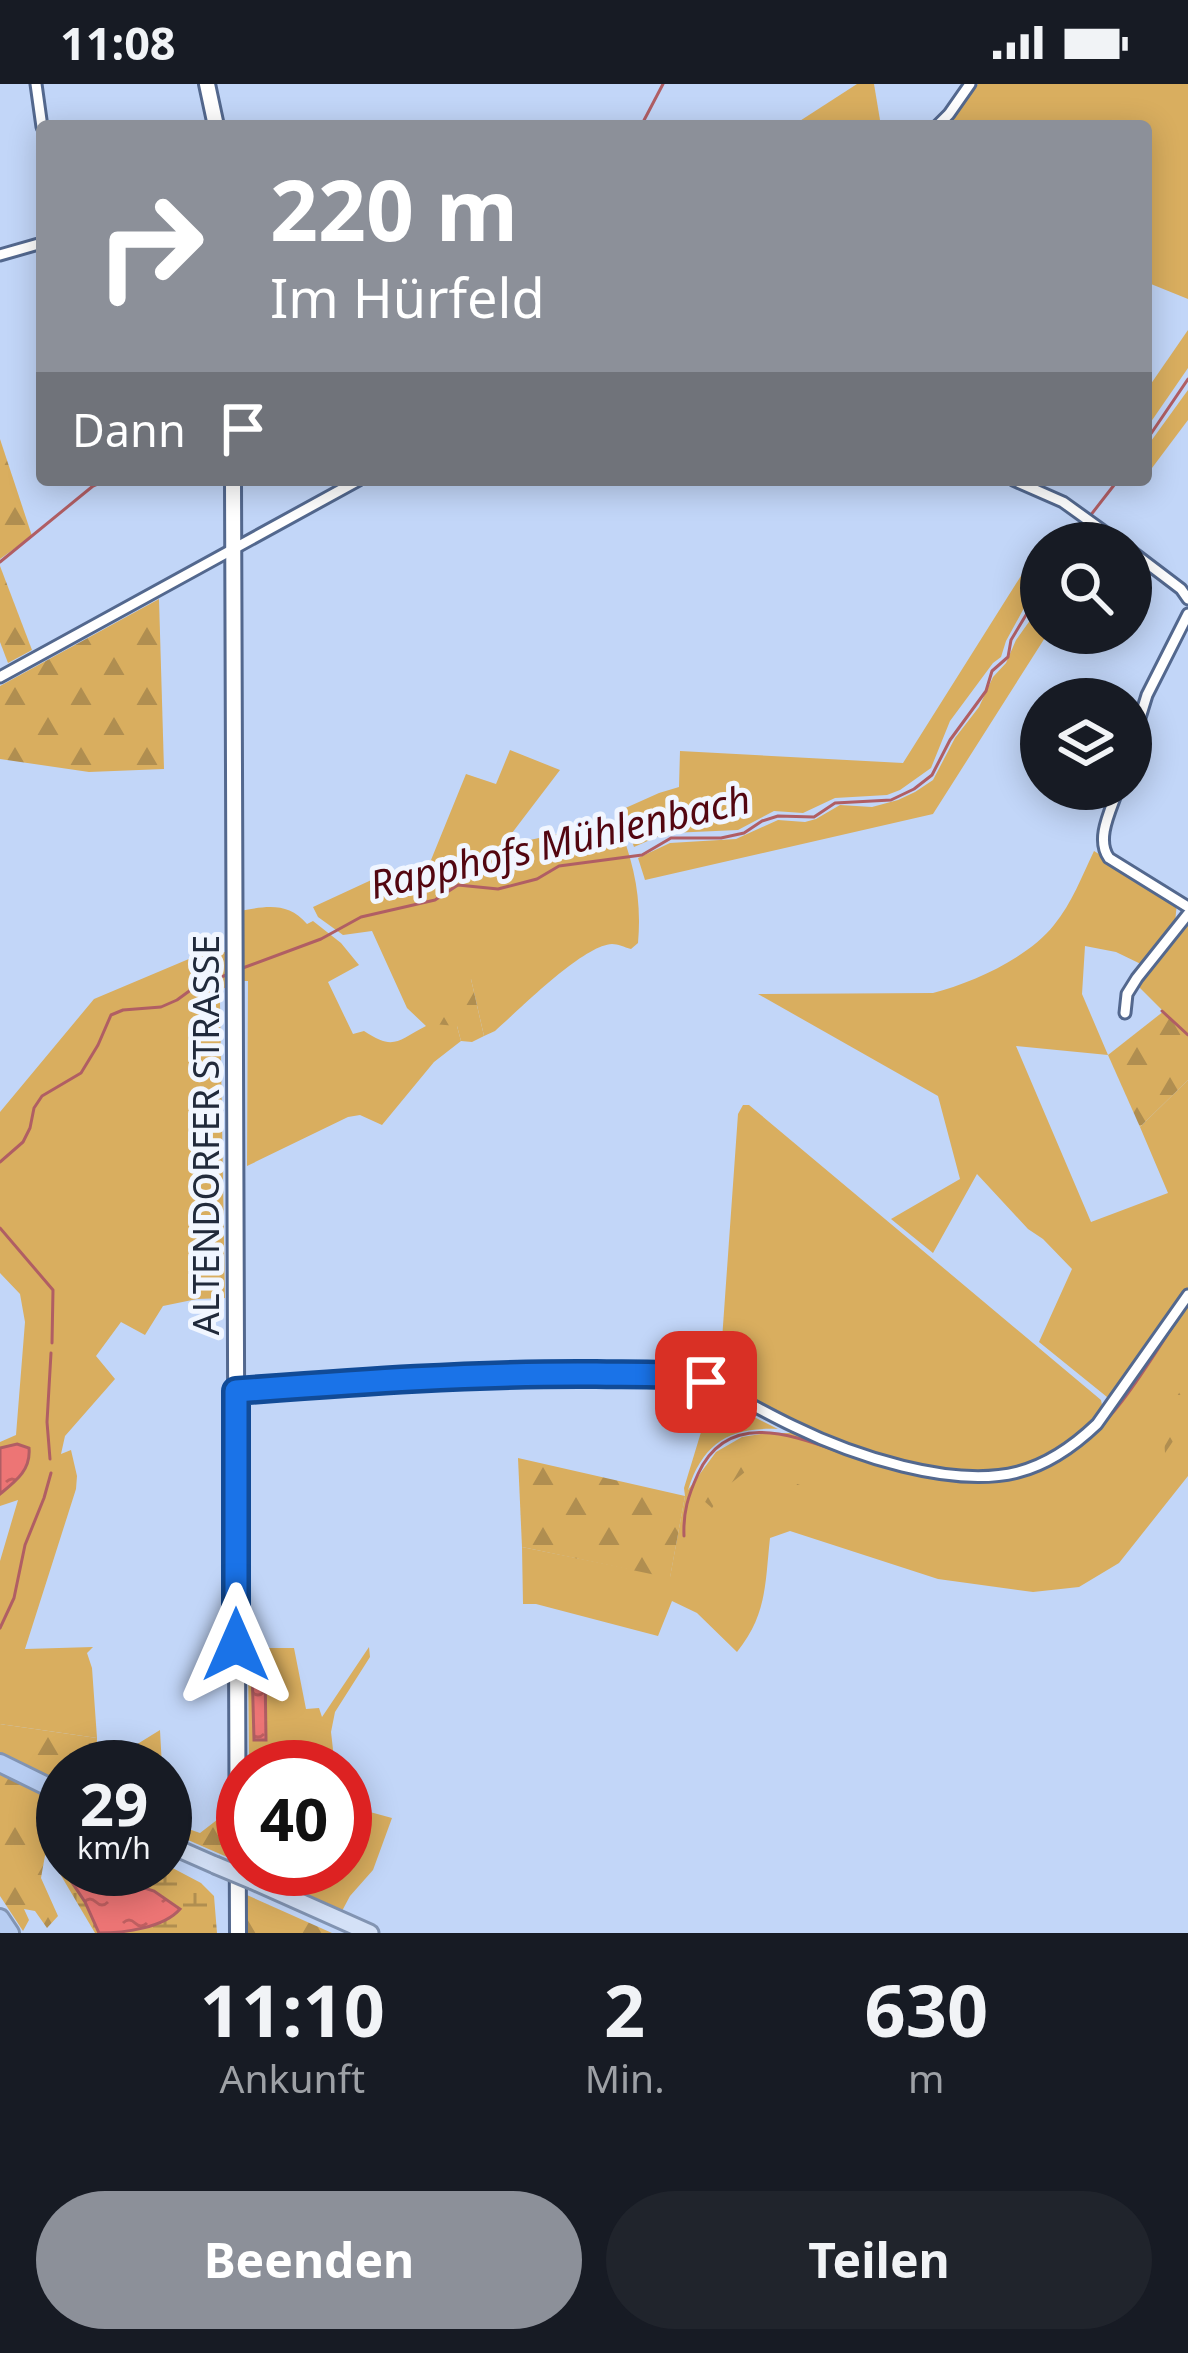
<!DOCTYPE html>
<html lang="de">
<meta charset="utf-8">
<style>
body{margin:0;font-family:"Noto Sans",sans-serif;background:#20242c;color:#f1f3f6;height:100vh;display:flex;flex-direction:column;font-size:45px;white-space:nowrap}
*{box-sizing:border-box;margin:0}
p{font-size:39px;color:#9ea1a6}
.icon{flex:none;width:66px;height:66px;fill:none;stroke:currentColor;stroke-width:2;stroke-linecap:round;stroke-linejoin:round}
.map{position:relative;height:1849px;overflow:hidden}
.details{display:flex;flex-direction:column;background:#171b24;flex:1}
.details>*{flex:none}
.guide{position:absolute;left:36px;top:36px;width:1116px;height:366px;border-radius:12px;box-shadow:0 6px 30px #0003;background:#8c9099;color:#fff;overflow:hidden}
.tools{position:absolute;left:1020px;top:438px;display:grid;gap:24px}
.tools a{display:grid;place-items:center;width:132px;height:132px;border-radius:50%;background:#171b24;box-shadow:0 6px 30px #0003;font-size:60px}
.speed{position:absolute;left:36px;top:1656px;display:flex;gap:24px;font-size:60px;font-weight:700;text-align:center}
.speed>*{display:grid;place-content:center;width:156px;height:156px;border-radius:50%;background:#171b24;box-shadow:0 6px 30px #0003;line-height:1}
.speed small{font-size:30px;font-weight:400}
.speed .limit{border:18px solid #d22;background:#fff;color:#111}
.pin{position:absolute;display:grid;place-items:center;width:102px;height:102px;color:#fff;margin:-51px;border-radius:24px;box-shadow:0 6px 18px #0006}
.me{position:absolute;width:132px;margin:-66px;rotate:0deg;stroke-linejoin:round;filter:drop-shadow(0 0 9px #0008)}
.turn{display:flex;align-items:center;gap:42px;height:252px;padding:0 36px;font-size:54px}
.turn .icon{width:156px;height:156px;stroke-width:2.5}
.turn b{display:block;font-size:84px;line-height:102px}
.then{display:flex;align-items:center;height:114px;padding:0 36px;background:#0003;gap:24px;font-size:45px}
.eta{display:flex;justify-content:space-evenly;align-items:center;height:204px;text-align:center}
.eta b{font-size:72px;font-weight:700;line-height:84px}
.cta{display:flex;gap:24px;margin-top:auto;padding:24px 36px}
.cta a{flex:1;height:138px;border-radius:72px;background:#8c9099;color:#fff;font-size:48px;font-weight:700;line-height:138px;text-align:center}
.cta a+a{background:#20242c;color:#f1f3f6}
.status{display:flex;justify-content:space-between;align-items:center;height:84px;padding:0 60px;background:#171b24;direction:ltr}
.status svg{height:33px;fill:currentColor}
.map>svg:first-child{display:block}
.green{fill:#d9ae5f}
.forest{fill:url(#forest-firs)}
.wetland{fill:url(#wetland-marsh)}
.water{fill:url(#water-ripples);stroke:#b05e64;stroke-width:3}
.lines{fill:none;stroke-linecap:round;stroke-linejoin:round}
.stream{stroke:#b05e64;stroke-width:3}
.street-casing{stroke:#53688e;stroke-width:15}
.secondary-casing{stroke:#53688e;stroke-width:20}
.primary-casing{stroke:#8294b2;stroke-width:21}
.highway-casing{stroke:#8294b2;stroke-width:22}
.street{stroke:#fff;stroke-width:9}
.secondary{stroke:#fff;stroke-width:14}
.primary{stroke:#d4e1f7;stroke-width:15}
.highway{stroke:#b7cdf2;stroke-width:16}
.primary-bridge-casing{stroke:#8294b2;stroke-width:21;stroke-linecap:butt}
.primary-bridge{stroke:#d4e1f7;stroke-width:15}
.route-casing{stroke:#114b97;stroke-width:30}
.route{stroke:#1a73e8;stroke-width:21}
.labels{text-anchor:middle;stroke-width:10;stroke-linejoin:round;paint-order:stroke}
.street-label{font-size:36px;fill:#212a3b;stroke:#f1f6ff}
.water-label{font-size:39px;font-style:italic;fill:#530610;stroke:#f1f6ff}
</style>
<div class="status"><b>11:08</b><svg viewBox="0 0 49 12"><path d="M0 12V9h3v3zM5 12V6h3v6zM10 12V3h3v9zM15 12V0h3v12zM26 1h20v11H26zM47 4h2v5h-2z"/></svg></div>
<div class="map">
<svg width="1188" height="1849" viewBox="0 0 1188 1849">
<defs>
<pattern id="forest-firs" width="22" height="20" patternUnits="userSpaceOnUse" patternTransform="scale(3)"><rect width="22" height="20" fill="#d9ae5f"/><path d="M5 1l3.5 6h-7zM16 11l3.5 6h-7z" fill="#b08e50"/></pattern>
<pattern id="wetland-marsh" width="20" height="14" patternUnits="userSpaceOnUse" patternTransform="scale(3)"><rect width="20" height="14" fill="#d9ae5f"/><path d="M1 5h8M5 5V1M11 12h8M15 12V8" fill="none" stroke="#b08e50"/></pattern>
<pattern id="water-ripples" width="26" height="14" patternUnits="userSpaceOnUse" patternTransform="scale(3)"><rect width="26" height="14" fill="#ed7575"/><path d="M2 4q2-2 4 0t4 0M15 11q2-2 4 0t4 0" fill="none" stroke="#c06061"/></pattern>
</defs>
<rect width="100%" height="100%" fill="#c2d6f8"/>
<!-- green -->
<g class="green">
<path d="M857,0h17l7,42h-89z"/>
<path d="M978,0h210v215l-42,-17v-156h-201z"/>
<path d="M1188,246v38l-42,61v-38z"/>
<path d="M1188,306v30l-42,56v-28z"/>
<path d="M1041,460v33l-35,64 -5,16 -8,6 -43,58 -19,47 -31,22 -13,5 -52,3 -32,15 -29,-2 -36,19 -67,3 -12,3 -25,11 -13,-37 38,-17 20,-6 1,-36 223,12z"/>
<path d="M242,471l2,347h-4l-1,-344z"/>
<path d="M1041,521v28h7l-115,181 -288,66 -7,-22 32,-15 66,-4 42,-19 27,2 11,-3 24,-14 32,2 26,-7 17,-8 18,-12 22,-42 24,-31 14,-30 13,-14 10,-23z"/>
<path d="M510,666l50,20 -58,76 115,-25c17,41 25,78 21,122l-7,6c-7,-2 -13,-5 -19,-5 -29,1 -94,67 -117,87l-11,5 -13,-57 -14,47 4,15 -27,21 -52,63 -22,-10 -12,2 -101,49 1,-185h-6l-2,-70c27,-5 48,-9 67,13l6,-3 28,22 18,22 -31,17 25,52 11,-3c30,20 33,10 62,-5l-19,-18 -35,-77 -29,4 -25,-18 -5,-10 67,-31 51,-16 35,-86 30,10z"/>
<path d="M1094,767l83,51 -2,21 -9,12 6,4 16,-16v113l-52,-52 11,-17 -31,-15 -31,-6 -3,48 26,61 -92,-9 75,176 77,-29 -28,-66 48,-47v210l-70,100 -5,6 -6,1 -68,-55 33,-73 -29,-30 -15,-10 -51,-55 -44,79 -42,-34 69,-40 -22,-83 -180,-102 175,-1c39,-10 95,-35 121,-68 18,-22 28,-49 40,-74z"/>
<path d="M222,861v7h5l1,35 -7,2 -1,14 5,295 -28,1 -34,7 -18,29 -24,-13 -25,34 19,23 -50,57 -4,18 10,-4 6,26 -1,13 -51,160 68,-2 -6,6 5,15 5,70 -97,-14v-163l18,-61 -18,6v-12l23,-20 -6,-30 -17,4v-6l16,-7 9,-113 -5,-28 -20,-21v-161l94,-113z"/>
<path d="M743,1021h6l352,295 2,10c-10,14 -20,22 -34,32 -13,9 -25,19 -40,24 -90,29 -231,-43 -310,-84l19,-268z"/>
<path d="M1188,1216v176l-69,87 -40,24 -46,5 -95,-13 -148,-48 -20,7c-5,46 -3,77 -33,114l-40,-39 -25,-12 -14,35 -122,-32h-13l-1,-57 148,30 15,-81 -1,-8 28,-92 66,33c-49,-2 -75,14 -90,61l28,-38 26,-15 25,-4h29l61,22 66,17 97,2 59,-30z"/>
<path d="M369,1563l1,10 -35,55 -4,20 4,35h-86l-1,-119h46l12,61 13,-1 3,9z"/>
<path d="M345,1713l3,9 44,12 -19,52 -23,26 -8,15 -90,-42h40l22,13 5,-7 -11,-6h37z"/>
</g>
<!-- forest -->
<g class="forest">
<path d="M0,355l32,97 -32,23z"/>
<path d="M0,482l32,84 -24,13 -8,-21z"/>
<path d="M159,515l5,170 -75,3 -89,-13v-73z"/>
<path d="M471,895l13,57 -12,6 -11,-1 -4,-15 -24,-2 -13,-27 7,-11 16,4z"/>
<path d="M1164,927l24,25v44l-48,47 -32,-72z"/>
<path d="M1188,1295v40l-23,34 -2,-35z"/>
<path d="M755,1370l11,18 34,13 13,11 -54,-21 -14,-3 -15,12 -18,24 -9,-8 3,-16 29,-23z"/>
<path d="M518,1374l167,38 -15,82 -148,-31z"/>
<path d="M0,1640l97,14 -1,29h-33v54l-14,12 -8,45 17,38 -11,12 -12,-17 -11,-2 5,11 -6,11 -23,-35z"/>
<path d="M160,1646l2,37h-10l-2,-12 -34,12h-8l-1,-10 19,-6z"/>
<path d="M165,1731l12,10 23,8 22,-17 7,4 -2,37 -62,-27z"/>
<path d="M247,1811l85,38h-85z"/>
</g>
<!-- wetland -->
<path class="wetland" d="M31,1721l32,13v51h102v-5l36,19 13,13 3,37h-122l-71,-120z"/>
<!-- water -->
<g class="water">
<path d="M17,1360l12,4c2,22 -13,33 -29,46v-46z"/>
<path d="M252,1583h13l1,73h-12z"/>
<path d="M63,1785h26v9l16,15 30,-8 19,6 26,18c-16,19 -57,24 -81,24l-14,-31z"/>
</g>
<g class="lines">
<!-- stream -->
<g class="stream">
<path d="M641,42l22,-42"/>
<path d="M1146,357l42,-62"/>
<path d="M1069,459l49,-63"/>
<path d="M0,478l93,-76 14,-6"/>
<path d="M240,885l81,-30 40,-22 74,-17 23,-15 40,4 39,-10 22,-13 83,-11 29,-17h50l23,-5 18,-12 16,-5 36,1 21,-14 56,-3 23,-11 18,-14 18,-35 36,-49 6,-20 16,-14 3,-17 30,-50"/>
<path d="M1162,927l26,24"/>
<path d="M0,1078l23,-20 7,-14 4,-20 8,-12 39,-23 17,-28 13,-30 12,-5 38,-3 16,-7 15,-11 39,-16"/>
<path d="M0,1144l53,62 -1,53"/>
<path d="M1071,1367c46,-28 86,-103 117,-148"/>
<path d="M50,1375l-3,-37 4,-69"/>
<path d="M946,1395l44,2"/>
<path d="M684,1452c-1,-24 4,-40 14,-62 32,-70 105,-34 157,-17"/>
<path d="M0,1544l14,-30 11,-53 19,-47 7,-25"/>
</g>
<defs>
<g id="street">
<path d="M36,0l6,43"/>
<path d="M937,42l12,-12 21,-30"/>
<path d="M0,171l42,-12"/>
<path d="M1013,396l50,22 57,41"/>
<path d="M1131,467l50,38 7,10"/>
<path d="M0,593l359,-197"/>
<path d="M1131,663l16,-52 41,-81"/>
<path d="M1118,705c-7,21 -23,50 -9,69l79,49"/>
<path d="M1125,929l2,-19 10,-16 51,-64"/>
<path d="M237,1307l278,-18 177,5c35,11 67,32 101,48 59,29 159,63 225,46 31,-8 56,-26 79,-48l91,-129"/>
</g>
<g id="secondary">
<path d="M207,0l9,42"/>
<path d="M233,396l5,1453"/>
</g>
<g id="primary">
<path d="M165,1759l50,22"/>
<path d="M251,1796l119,53"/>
</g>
<g id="highway">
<path d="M0,1679l63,31"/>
<path d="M0,1834l10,15"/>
</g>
</defs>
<!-- street casing -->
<use href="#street" class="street-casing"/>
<!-- secondary casing -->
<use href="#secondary" class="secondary-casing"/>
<!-- primary casing -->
<use href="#primary" class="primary-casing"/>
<!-- highway casing -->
<use href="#highway" class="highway-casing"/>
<!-- street -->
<use href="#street" class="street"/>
<!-- secondary -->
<use href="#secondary" class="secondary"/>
<!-- primary -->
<use href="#primary" class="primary"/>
<!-- highway -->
<use href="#highway" class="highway"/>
<defs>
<path id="primary-bridge" d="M215,1781l36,15"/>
</defs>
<!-- primary-bridge casing -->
<use href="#primary-bridge" class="primary-bridge-casing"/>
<!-- primary-bridge -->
<use href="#primary-bridge" class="primary-bridge"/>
</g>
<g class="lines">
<defs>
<path id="route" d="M236,1561v-254c120,-9 240,-18 360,-17 36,1 75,-2 110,8"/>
</defs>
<!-- route casing -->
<use href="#route" class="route-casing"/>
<!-- route -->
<use href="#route" class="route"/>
</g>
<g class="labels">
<!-- street labels -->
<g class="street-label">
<text transform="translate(206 1051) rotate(-90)" y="13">ALTENDORFER STRASSE</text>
</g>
<!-- water labels -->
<g class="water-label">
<text transform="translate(560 758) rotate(-13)" y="14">Rapphofs Mühlenbach</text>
</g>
</g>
</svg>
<div class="tools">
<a><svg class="icon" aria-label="search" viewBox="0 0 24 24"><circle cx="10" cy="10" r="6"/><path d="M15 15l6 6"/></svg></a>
<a><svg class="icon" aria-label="layers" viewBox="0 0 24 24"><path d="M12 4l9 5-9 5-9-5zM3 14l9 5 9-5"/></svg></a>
</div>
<div class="speed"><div>29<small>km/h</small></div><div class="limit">40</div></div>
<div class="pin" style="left:706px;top:1298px;background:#d93025"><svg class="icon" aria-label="arrive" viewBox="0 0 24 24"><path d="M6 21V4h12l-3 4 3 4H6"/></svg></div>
<svg class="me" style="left:236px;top:1561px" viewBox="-20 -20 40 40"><path d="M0-17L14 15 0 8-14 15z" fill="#1a73e8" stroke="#fff" stroke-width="4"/></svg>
<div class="guide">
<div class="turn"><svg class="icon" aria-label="right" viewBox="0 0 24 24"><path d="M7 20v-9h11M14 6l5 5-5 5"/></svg><div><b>220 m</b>Im Hürfeld</div></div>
<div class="then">Dann<svg class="icon" aria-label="arrive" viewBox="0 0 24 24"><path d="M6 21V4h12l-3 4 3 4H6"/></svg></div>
</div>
</div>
<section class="details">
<div class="eta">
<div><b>11:10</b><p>Ankunft</p></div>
<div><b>2</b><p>Min.</p></div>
<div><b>630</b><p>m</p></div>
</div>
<div class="cta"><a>Beenden</a><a>Teilen</a></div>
</section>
